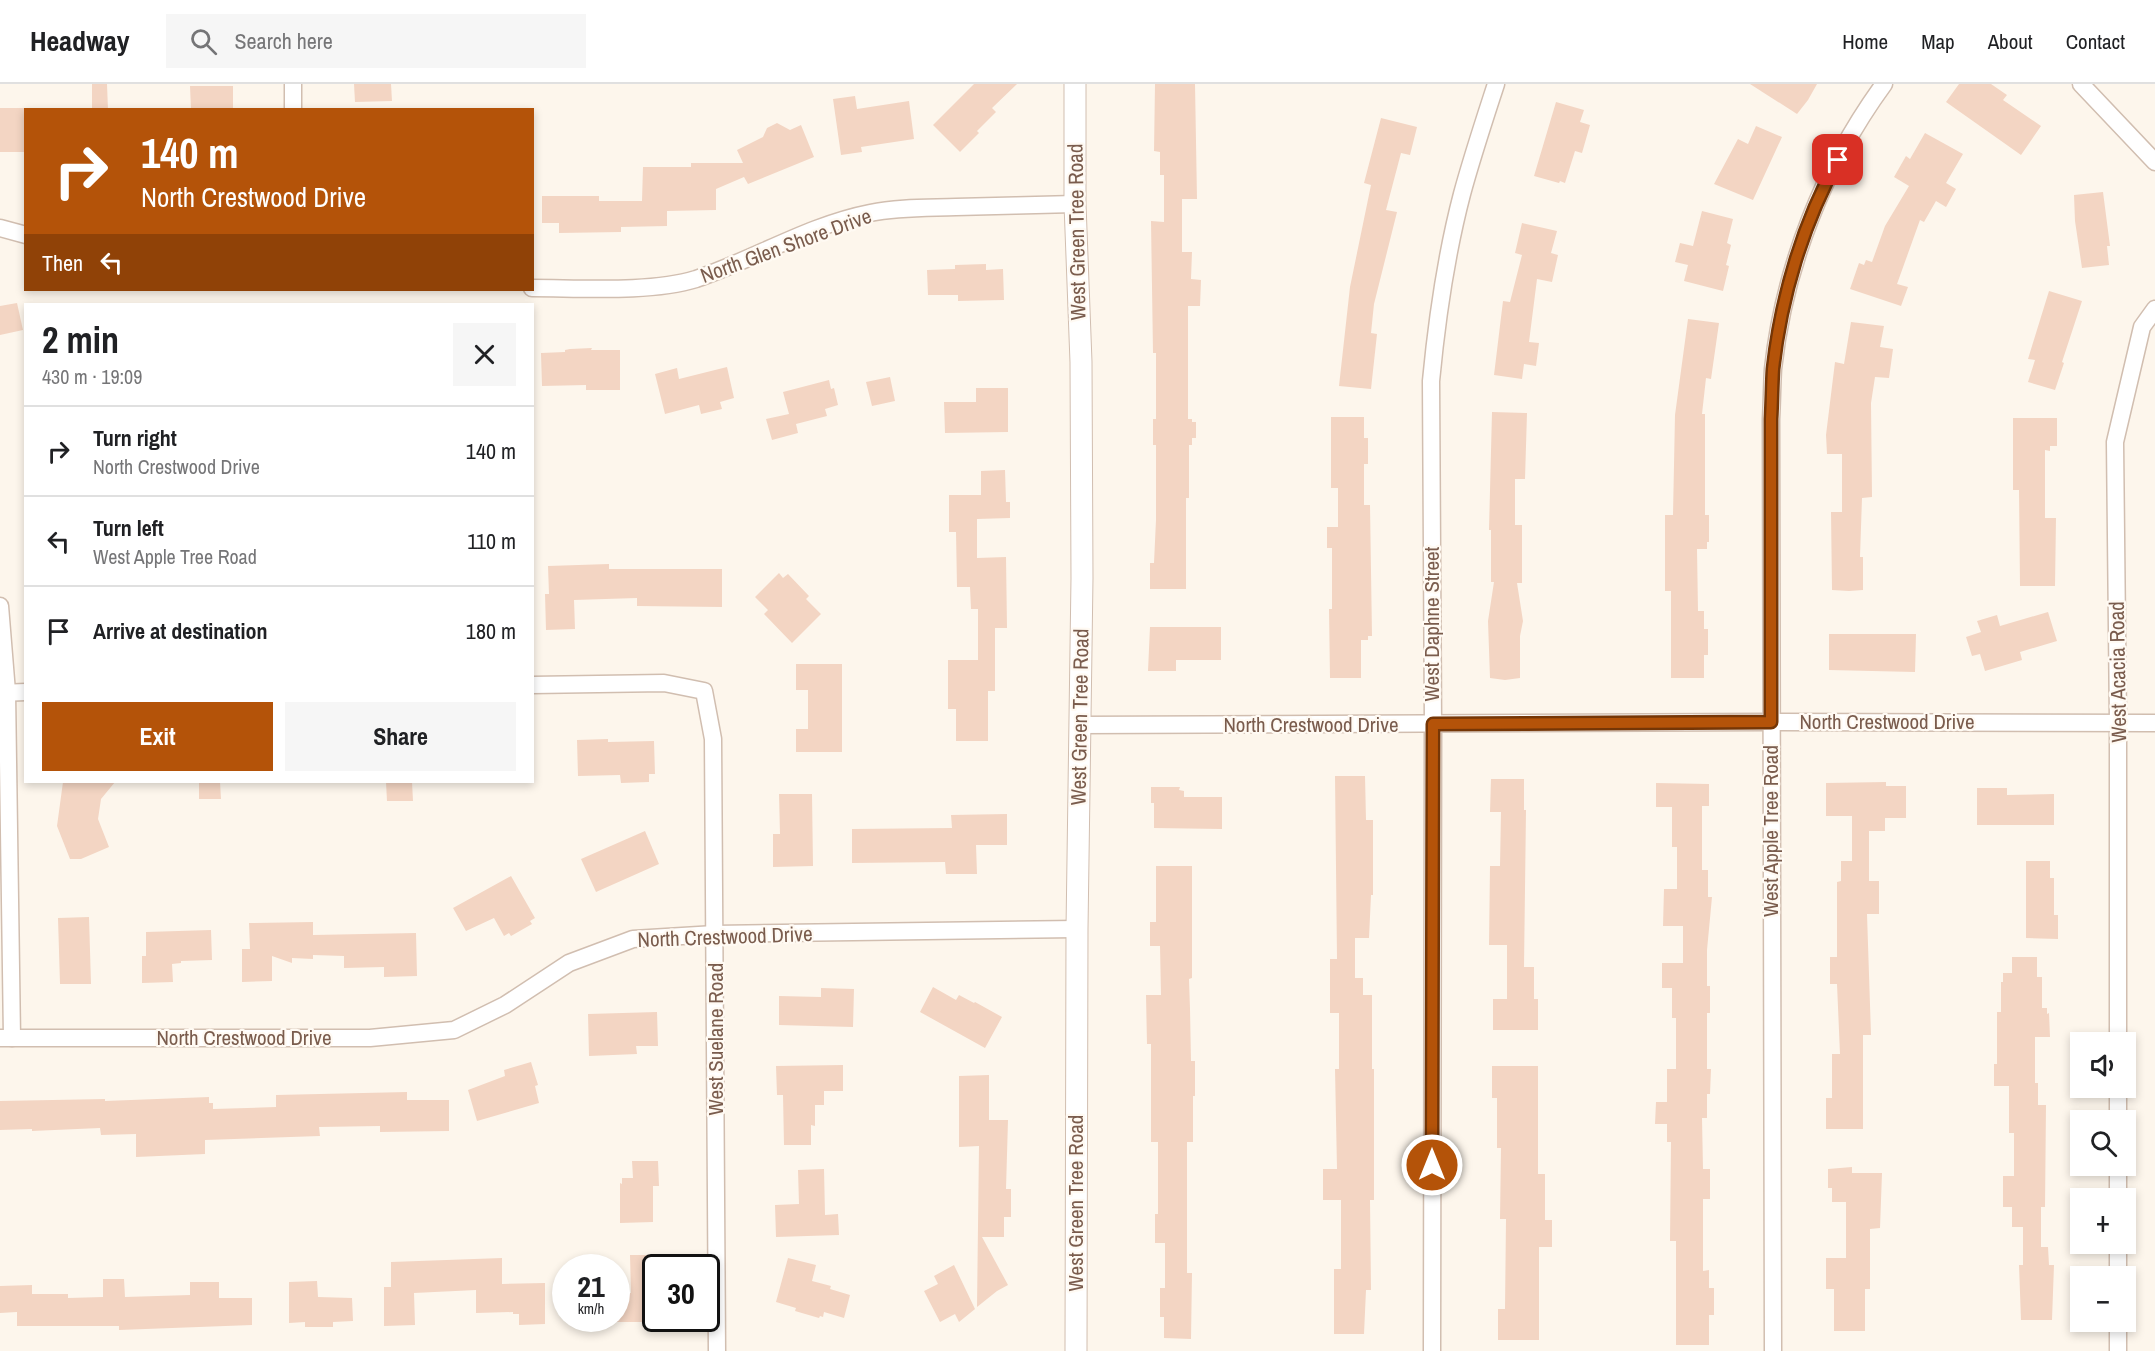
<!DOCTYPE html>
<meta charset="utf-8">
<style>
body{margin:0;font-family:"Archivo Narrow",sans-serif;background:#f6f6f6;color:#202124;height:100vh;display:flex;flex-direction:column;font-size:22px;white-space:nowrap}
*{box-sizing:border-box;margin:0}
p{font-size:20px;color:#757577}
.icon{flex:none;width:33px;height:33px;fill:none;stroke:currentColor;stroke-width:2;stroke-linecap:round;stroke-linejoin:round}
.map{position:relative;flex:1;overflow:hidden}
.panel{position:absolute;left:24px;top:219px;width:510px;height:480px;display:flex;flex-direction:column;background:#fff;border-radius:0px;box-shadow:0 3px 9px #0003}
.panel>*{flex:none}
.hud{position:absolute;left:24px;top:24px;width:510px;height:183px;border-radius:0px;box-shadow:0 3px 9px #0003;background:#b45309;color:#fff;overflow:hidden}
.controls{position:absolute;left:2070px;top:948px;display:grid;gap:12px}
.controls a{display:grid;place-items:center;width:66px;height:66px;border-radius:0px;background:#fff;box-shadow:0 3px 9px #0003;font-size:30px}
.speed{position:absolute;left:552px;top:1170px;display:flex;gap:12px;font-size:30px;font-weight:700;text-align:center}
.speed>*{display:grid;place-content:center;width:78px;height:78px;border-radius:50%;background:#fff;box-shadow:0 3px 9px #0003;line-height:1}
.speed small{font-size:15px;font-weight:400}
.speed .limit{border:3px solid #111;border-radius:9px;background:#fff;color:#111}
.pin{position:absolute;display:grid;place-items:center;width:51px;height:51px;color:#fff;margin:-26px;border-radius:12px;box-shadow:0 3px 9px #0006}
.me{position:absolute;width:66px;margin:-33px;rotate:0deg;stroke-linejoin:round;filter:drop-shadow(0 0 4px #0008)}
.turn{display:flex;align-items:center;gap:21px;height:126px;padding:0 18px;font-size:27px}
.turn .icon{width:78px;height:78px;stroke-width:2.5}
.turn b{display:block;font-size:42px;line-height:51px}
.then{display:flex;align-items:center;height:57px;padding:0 18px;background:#0003;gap:12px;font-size:22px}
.round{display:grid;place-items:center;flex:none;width:63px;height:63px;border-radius:0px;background:#f6f6f6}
.overview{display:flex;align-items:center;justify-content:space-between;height:102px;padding:0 18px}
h1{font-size:36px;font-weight:800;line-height:45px}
.button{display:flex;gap:12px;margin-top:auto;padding:12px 18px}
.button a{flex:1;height:69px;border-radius:0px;background:#b45309;color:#fff;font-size:24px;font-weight:800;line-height:69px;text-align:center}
.button a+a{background:#f6f6f6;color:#202124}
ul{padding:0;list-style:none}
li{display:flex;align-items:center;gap:18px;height:90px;padding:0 18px;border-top:2px solid #e0e0e0}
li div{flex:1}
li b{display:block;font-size:22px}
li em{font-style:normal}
header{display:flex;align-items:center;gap:36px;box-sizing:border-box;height:84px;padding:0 30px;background:#fff;border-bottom:2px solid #e0e0e0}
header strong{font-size:28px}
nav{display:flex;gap:33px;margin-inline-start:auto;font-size:21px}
.search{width:420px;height:54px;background:#f6f6f6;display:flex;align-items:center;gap:15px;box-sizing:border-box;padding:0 21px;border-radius:0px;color:#757577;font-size:22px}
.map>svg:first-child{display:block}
.building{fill:#f3d5c3}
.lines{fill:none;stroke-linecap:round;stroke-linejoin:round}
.minor-casing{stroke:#d1beb0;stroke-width:19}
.tertiary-casing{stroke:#d1beb0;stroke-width:23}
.minor{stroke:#fff;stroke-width:16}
.tertiary{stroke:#fff;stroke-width:21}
.route-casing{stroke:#753606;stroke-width:15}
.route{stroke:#b45309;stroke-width:10}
.labels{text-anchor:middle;stroke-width:4.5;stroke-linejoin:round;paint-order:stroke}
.street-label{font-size:21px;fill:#7a5c4d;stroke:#fffaf3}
</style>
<header>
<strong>Headway</strong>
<div class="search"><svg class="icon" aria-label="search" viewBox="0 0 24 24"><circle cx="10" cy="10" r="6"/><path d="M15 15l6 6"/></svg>Search here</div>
<nav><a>Home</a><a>Map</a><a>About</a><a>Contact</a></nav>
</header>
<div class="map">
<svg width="2155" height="1267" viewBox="0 0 2155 1267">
<rect width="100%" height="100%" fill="#fdf6ec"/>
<!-- building -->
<g class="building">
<path d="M92,0h15l1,26h-16z"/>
<path d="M354,0h37l1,17 -37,1z"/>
<path d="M974,0h43l-25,24 4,4 -19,19 2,2 -19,19 -27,-27z"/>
<path d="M1155,0h40l2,115h-15v53h10l-1,27 10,1 -1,26h-12v113h4v3h4v16h-4v7h-3v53h-3v91h-36v-26h4l2,-43v-75h-3v-26h3v-66h-3l-2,-132 13,1v-47h-4v-23l-6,-1z"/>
<path d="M1750,0h67l-9,16 -11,14z"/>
<path d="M1959,0h32l16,11 -4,5 38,26 -20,29 -75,-53z"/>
<path d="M190,2h43v24h-42z"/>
<path d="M855,12l2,13 52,-8 5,38 -53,8 1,5 -21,3 -8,-56z"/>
<path d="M1556,18l28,8 -4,12 10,3 -8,28 -7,-2 -10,32 -5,-2 -1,2 -25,-7z"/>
<rect x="0" y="24" width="26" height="44"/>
<path d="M1381,34l36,9 -7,28 -9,-2 -15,57 11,2 -23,92 -3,29 6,1 -6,55 -32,-3 11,-99 21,-102 -7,-2z"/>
<path d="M777,39l13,7 11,-5 13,32 -66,27 -4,-7 -28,12v21l-49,1v15l-46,1v5l-62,1v-10h-17v-27h57v5h43l1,-34h48v-4h52l-6,-13 26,-13 4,-9z"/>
<path d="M1756,42l26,11 -29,63 -39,-16 24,-45 10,5z"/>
<path d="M1925,49l38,21 -17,29 10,6 -10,18 -10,-6 -12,21 -4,-2 -23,64 11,3 -7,19 -51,-17 9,-26 5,2 2,-5 6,2 13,-36 24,-40 -15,-9 12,-21 4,3z"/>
<path d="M2103,108l7,54h-3l2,19 -27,3 -7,-47 -1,-26z"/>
<path d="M1702,127l31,8 -6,24 4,2 -5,20 3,1 -6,25 -39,-10 4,-16 -13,-3 5,-19 13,3z"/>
<path d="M1522,139l35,8 -6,22 7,2 -6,27 -15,-3 -8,63 10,1 -3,23 -12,-2 -2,15 -28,-4 9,-74 7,1 12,-47 -7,-2z"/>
<path d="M986,180v6l17,-1 1,31 -46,1v-6h-30l-1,-25 28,-1v-4z"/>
<path d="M2049,207l33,10 -20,61 2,1 -9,27 -27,-8 7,-22 -7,-1z"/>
<path d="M17,219l6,27 -23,5v-29z"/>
<path d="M1688,235l31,4 -8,56 -5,-1 -4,36h3v101h4v27h-2v7h-10l1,62h6v18h4v26h-4v23h-33v-87h-6v-76h8l2,-100z"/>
<path d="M1851,238l33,4 -4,21 13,2 -4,29 -14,-1 -4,26 1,94 -10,1 -2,59h3v33l-14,1 -17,-1 -1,-78h11v-58h-15l-1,-19 9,-73 9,2z"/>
<path d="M592,264l-1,2h29v40h-34v-5l-44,1 -1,-33 24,-1v-2l5,-1z"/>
<path d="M727,283l7,31 -14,4 2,7 -21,5 -2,-9 -34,9 -10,-40 22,-6 2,11z"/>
<path d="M890,293l5,24 -23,5 -6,-24z"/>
<path d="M829,296l2,9 3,-1 4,17 -13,4 2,7 -31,8 2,9 -26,7 -6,-21 23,-5 -6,-22z"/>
<path d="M976,304h32v44l-63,1 -1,-31h32z"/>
<path d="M1492,328l35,1 -2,66h-10v46h7v58h-5l6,38 -3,15v42l-15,2 -15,-2 -2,-57 6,-39h-3v-52h-2z"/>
<path d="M1331,333h33v21h4v26h-4v41h6l2,131h-4v4h-7v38h-31l-1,-69h3v-61h-5v-21h11v-39h-7z"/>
<path d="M2013,334h44v28h-7v5l-5,-1v68h11l-1,68h-35l-1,-96h-6z"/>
<path d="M1005,386l1,32h4v16l-33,1v39l29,-1 1,71h-12v63h-7v50h-32v-32h-8v-49h30v-51h-7l-1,-22h-13l-1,-55h-7v-37h32v-24z"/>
<path d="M609,480v5h113v38l-85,-1v-8l-63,2 1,29 -29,1 -1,-36h4l-1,-28z"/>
<path d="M779,489l4,5 5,-4 21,22 -3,3 15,15 -29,29 -28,-29 4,-4 -13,-13z"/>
<path d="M2048,528l9,29 -37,11 2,8 -37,11 -5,-17 -8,2 -6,-19 15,-5 -4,-11 20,-6 3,11z"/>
<path d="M1150,543h71v33h-45v11h-28z"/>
<path d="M1829,550h87l-1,38 -86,-2z"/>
<path d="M796,580h46v88h-46v-23h12v-39h-12z"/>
<path d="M608,655v3l46,-1 1,33h-6v8l-28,1 -1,-8 -42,1 -1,-36z"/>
<path d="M1335,692h30l1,44h7v75h-2l-2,43h-14v40h8v17h9v74h2v131h-4l1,90h-5l-2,44h-30v-65h7v-69h-18v-31h14l-2,-100h4v-56h-9v-54h7z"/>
<path d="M1491,695h33v31h2l-2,157h10v32h4v31h-45v-31h14v-54h-18l1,-79h10l1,-54h-11z"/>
<path d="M63,698h52l-14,17 -3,20 11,28 -28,12h-11l-13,-33z"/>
<path d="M199,698h21l1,17h-22z"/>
<path d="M386,698h26l1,19h-26z"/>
<path d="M1886,698v4h20v32h-21v13h-16v50h10v33h-12l4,121h-8v94h-37v-31h6v-44h8l-3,-70h-7v-27h7v-75l4,-1v-20h11v-45h-26v-33z"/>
<path d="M1656,699l53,1v22h-7v64h6v27h4l-5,53v36h3v27h-3v56h4l-1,25h-3v24h-5l1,51h7v30h-7v72l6,-1v18h5v27h-5v30h-33v-104h-6l1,-99h-4v-18h-12l1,-22h11v-33h9v-51h-4v-30h-10v-25h21v-37h-20l1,-37h13v-42h-5v-40h-16z"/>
<path d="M1151,703h29l-1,3 5,1v6h38v32l-68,-1v-25h-3z"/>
<path d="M1977,704h30v7l47,-1v31h-77z"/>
<path d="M779,710h33l1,72 -40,1v-33h7z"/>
<path d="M1007,730v31h-31l1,29h-31l-1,-12 -93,1v-34l100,-1 -1,-13z"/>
<path d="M645,747l14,33 -63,28 -15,-33z"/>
<path d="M2026,777h24v17h4v37h4v24l-32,-1z"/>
<path d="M1156,782h36v112l-3,1 1,30 1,52h4v35h-2v46h-6v131h5l-1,66 -27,-1v-21h-4v-29h5v-45h-10v-29h3v-72h-7v-98h-4l-1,-49h15l-1,-49h-10v-24h6z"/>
<path d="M511,792l24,42 -5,3 2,3 -21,12 -2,-3 -5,3 -10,-18 -28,13 -13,-23z"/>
<path d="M89,833l2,67h-31l-2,-66z"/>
<path d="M313,838v13l103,-2 1,43 -33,1v-10l-40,1v-12l-31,-1v4l-21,-1v5l-20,-7v25l-30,1v-33h8l-1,-26z"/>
<path d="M211,846l1,30 -31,1v2l-9,1 1,18 -31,1v-27h4v-24z"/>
<path d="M2012,873h25v20h5v31h5v6l2,-1 1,24h-15v46h3v22h8l-1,102h-4v40h7l1,18h5l-2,55h-31l-2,-55h4v-38h-11v-20h-9v-31h11v-43h-5v-47h-15v-22h3v-52h4v-30h2v-9h9z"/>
<path d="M933,903l23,13 3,-5 15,8 1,-1 27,15 -17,31 -65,-36z"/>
<path d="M821,904l33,1 -1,38 -74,-2v-29l42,1z"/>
<path d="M657,928l1,34h-22l1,8 -48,2 -1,-42z"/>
<path d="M531,978l7,23 -3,1 4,17 -62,18 -9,-31 37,-14 -1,-6z"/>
<path d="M843,981v26h-19v14h-9v21l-4,-1v20h-27l-1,-50h-6l-1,-29z"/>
<path d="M1492,982h46v108h7v46h7v27h-13v93h-41v-31h7l1,-90h-6l1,-71h-4v-50h-5z"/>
<path d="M989,991v45h19l-2,69h5v28h-7v20h-22l26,48 -11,6 -20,16 2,-161 -20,1v-71z"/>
<path d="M407,1008v8h42v31l-69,1v-6l-61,1 1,9 -115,4v14l-69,3v-23l-35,1 -1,-7 -68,3v-2l-32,1v-29l105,-2v2l104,-4v6h4v6l63,-2v-12z"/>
<path d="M632,1077h26l1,25h-6v36l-33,1v-40l2,1v-6h11z"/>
<path d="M1852,1083v6h30l-2,55 -10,1v60h-5v42h-31v-42h-8v-31h20v-56h-14v-14h-4v-19z"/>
<path d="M824,1085l1,46 13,-1 1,21 -63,2 -1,-32 24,-1 -1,-34z"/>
<path d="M630,1171h26v67h-40v-29h15z"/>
<path d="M502,1174v26l43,-1v41l-26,1v-11h-6v-2l-37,1v-23l-62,3 1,32 -31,1v-39h7v-25z"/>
<path d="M788,1174l28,7 -4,16 19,5 -1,3 20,6 -6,23 -20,-6 -1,5 -3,-1 -1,2 -24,-7 1,-3 -20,-6z"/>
<path d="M954,1181l21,44 -16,13 -4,-8 -15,8 -16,-31 14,-7 -4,-8z"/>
<path d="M103,1195h21l1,18 65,-2v-13h29v16h33v27l-133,5v-4h-102v-14l-17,1v-27l32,-1v9h36v4l35,-1z"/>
<path d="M317,1197l1,16 34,1 1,23 -20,1v5h-28v-5l-16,1v-41z"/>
</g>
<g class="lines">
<defs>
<g id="minor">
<path d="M293,0v26"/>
<path d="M2081,0l74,78"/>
<path d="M0,144l26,7"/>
<path d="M532,204c49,0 119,5 164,-9 59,-20 113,-54 174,-66 29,-6 58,-5 86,-6 40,-1 79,-2 119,-3"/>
<path d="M0,522l7,86 5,346"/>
<path d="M532,601l132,-2 40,8 9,48 4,612"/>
<path d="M0,609l26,-1"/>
<path d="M1080,641l691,-3 384,1"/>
<path d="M0,954h370l84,-8 51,-25 64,-42 64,-24 82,-5 362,-5"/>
<path d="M2118,958v-319l-3,-281 27,-115 13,-18"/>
<path d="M2118,1036v-32"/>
<path d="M2118,1114v-32"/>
<path d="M2118,1192v-32"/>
<path d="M1432,1267l1,-627 -2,-343c6,-63 15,-126 31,-187 10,-37 22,-73 34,-110"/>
<path d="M1773,1267l-2,-932c1,-17 1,-34 2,-50 11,-102 51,-203 111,-285"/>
<path d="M2118,1267v-29"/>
</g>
<path id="tertiary" d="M1075,0v120l6,158 1,216 -5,351 -1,422"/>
</defs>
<!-- minor casing -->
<use href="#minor" class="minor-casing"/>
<!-- tertiary casing -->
<use href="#tertiary" class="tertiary-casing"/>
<!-- minor -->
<use href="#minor" class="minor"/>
<!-- tertiary -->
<use href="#tertiary" class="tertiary"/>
</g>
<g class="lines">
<defs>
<path id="route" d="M1432,1081l1,-441 338,-2v-303c1,-17 1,-34 2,-50 8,-72 30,-146 65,-209"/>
</defs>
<!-- route casing -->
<use href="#route" class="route-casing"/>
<!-- route -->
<use href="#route" class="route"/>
</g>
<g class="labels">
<!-- street labels -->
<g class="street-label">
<text transform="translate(1077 148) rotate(-91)" y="7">West Green Tree Road</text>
<text transform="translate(786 162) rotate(-20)" y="7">North Glen Shore Drive</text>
<text transform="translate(1432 540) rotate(-90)" y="7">West Daphne Street</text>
<text transform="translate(2118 588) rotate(-91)" y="7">West Acacia Road</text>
<text transform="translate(1080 633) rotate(-89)" y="7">West Green Tree Road</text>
<text x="1887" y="645">North Crestwood Drive</text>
<text x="1311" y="648">North Crestwood Drive</text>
<text transform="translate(1771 747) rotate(-90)" y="7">West Apple Tree Road</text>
<text transform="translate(725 853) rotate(-2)" y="7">North Crestwood Drive</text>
<text x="244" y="961">North Crestwood Drive</text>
<text transform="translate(716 955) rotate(-90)" y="7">West Suelane Road</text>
<text transform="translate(1076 1119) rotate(-90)" y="7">West Green Tree Road</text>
</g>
</g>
</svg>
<div class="controls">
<a><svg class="icon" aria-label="sound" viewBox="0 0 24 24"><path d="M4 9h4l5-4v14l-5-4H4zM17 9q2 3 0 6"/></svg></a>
<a><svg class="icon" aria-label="search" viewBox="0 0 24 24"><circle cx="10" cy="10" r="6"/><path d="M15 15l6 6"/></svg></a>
<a>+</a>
<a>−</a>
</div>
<div class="speed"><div>21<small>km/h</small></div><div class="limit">30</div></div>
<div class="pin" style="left:1838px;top:76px;background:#d93025"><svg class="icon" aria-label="arrive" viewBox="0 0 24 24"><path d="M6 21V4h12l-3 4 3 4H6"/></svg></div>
<svg class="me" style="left:1432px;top:1081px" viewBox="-20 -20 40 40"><circle r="17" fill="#b45309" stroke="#fff" stroke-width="3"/><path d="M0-11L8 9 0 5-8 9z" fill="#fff"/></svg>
<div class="hud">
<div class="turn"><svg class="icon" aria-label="right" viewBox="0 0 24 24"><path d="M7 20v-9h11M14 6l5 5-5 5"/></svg><div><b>140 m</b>North Crestwood Drive</div></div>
<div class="then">Then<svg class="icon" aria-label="left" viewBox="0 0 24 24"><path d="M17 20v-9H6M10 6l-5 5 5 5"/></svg></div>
</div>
<section class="panel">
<div class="overview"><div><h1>2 min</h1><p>430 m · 19:09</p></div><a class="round"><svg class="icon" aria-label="close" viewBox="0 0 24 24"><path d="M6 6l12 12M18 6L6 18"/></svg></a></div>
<ul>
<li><svg class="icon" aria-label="right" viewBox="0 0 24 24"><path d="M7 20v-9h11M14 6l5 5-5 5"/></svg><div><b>Turn right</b><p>North Crestwood Drive</p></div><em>140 m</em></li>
<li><svg class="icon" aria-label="left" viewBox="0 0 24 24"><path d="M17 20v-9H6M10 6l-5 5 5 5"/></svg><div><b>Turn left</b><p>West Apple Tree Road</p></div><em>110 m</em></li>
<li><svg class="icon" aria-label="arrive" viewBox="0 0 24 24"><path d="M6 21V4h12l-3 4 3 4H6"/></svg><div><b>Arrive at destination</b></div><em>180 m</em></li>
</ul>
<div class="button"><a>Exit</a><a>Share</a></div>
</section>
</div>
